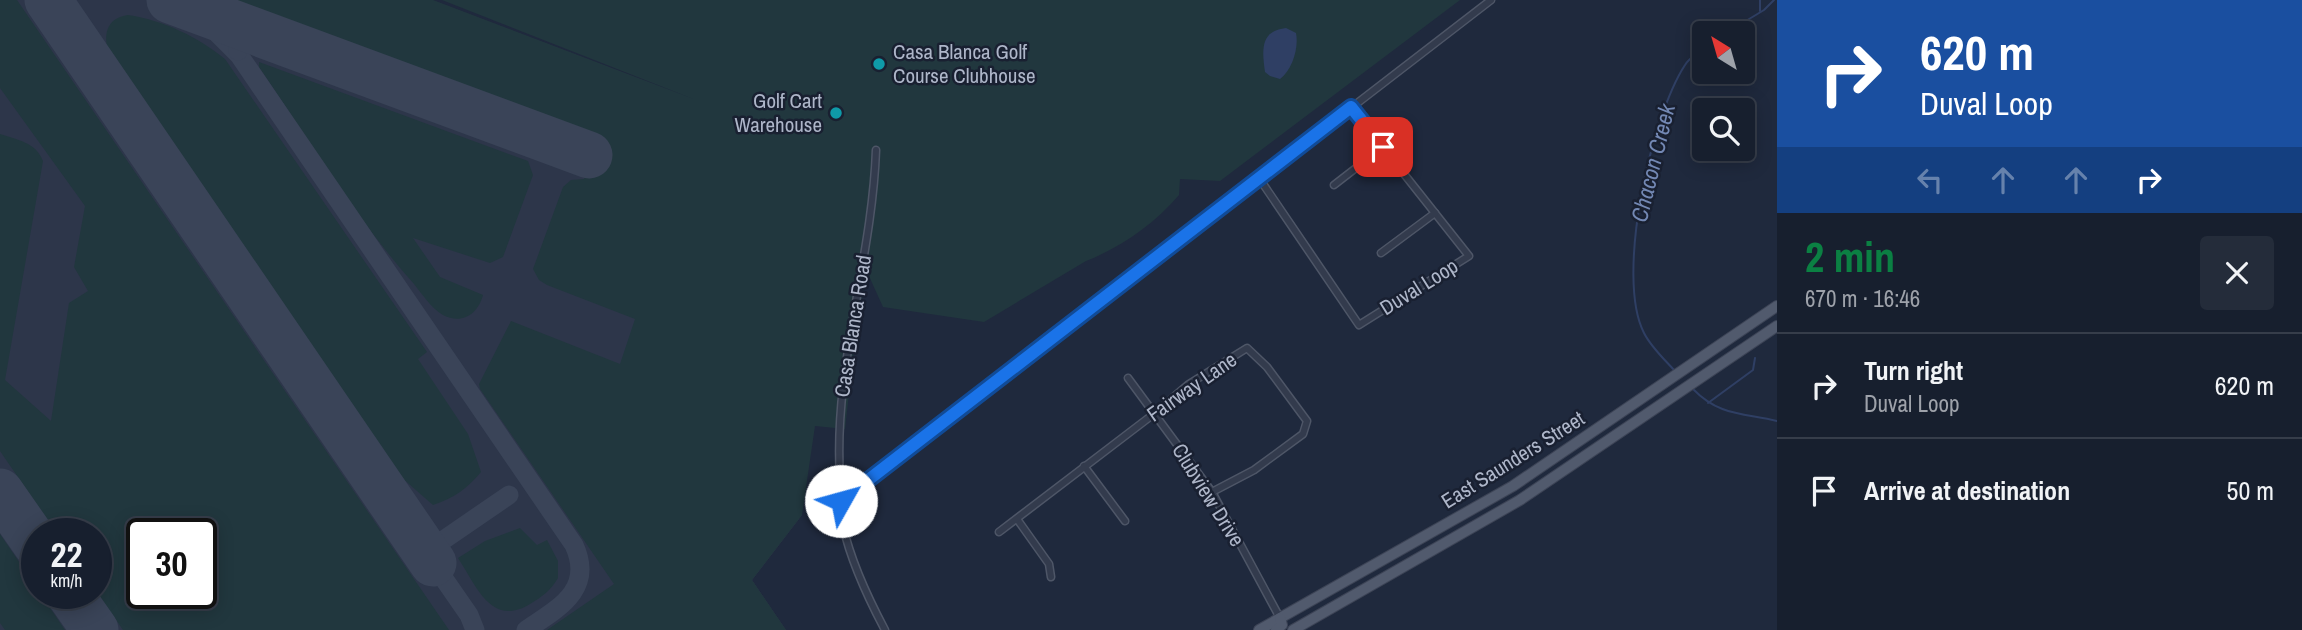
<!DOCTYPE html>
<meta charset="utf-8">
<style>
body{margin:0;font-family:"Archivo Narrow",sans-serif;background:#242c3a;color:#f1f3f6;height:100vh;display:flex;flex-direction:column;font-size:26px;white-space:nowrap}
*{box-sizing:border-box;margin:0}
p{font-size:23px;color:#9ea2aa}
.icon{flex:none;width:38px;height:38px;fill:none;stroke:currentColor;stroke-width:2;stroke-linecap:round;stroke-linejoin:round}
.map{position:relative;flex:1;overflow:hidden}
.details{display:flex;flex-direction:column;background:#171f2e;width:525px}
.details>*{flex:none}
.banner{background:#1a4fa0;color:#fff;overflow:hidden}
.needle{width:46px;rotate:323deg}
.tools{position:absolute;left:1692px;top:21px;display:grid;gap:14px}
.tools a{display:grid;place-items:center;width:63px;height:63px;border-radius:7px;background:#171f2e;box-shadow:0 4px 18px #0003,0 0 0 2px #363d4a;font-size:35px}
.speed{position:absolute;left:21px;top:518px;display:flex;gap:14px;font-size:35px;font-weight:700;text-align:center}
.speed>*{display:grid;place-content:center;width:91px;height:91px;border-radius:50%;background:#171f2e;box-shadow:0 4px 18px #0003,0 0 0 2px #363d4a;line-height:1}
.speed small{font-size:18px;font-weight:400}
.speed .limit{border:4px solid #111;border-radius:10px;background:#fff;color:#111}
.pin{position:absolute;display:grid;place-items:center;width:60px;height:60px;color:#fff;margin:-30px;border-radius:14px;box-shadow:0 4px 10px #0006}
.me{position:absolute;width:77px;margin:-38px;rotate:52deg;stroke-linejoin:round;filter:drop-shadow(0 0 5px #0008)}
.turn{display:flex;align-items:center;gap:24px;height:147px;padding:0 28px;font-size:32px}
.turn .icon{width:91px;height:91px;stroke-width:2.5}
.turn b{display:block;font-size:49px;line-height:60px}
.lanes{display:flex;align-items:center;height:66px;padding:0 28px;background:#0003;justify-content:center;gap:35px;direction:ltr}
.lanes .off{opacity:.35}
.round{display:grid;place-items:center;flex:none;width:74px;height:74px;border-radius:7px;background:#242c3a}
.headline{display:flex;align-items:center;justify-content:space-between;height:119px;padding:0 28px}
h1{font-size:42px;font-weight:700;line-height:52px;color:#0b8043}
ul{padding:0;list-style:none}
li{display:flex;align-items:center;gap:21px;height:105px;padding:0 28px;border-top:2px solid #363d4a}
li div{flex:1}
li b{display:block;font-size:26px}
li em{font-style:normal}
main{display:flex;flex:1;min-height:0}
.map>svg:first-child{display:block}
.airport{fill:#2d364a;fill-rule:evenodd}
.green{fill:#21373e;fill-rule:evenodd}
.water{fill:#2f3f64}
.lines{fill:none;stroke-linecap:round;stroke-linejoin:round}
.stream{stroke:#2f3f64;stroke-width:2}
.taxiway{stroke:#3a4458;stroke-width:19}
.runway{stroke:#3a4458;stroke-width:47}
.minor-casing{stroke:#4e5667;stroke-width:9}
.primary-casing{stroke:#3d4456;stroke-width:12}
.minor{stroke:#333b4d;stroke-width:6}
.primary{stroke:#515a6d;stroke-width:10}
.route-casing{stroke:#114b97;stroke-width:18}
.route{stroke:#1a73e8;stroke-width:12}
.culture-dot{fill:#0f9aa8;stroke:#192031;stroke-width:2.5}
.labels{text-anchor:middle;stroke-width:5;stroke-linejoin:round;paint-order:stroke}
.poi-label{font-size:21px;fill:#aeb6c9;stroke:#192031;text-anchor:start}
.street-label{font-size:21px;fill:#aeb6c9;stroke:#192031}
.water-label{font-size:23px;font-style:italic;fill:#7388b4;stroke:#192031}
</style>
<main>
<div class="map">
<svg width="1777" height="630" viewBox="0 0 1777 630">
<rect width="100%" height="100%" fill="#1f293d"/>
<!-- airport -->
<path class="airport" d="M0,0h432l329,125 41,390 -50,65 34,50h-786zM37,534h59v59h-59zM142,534h59v59h-59z"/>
<!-- green -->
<g class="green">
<path d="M0,0h17l432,630h-326l-27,-39v-57h-39l-57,-83v-317c17,6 36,8 43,27l-38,219 46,41 18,-118 19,-12 -14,-24 11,-61 -85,-118zM142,534h59v59h-59z"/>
<path d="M236,0h197l263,100 -254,-100h1018l-240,181 -40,-2 -1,16c-25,29 -57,52 -93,66l-102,61 -101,-15 -15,-33 -10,41 -13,114 -30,-3 -13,89 -50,65 34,50h-239l67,-46 -134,-195 -1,-5 32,-63 109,43 15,-45 -88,-34 -8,-5 -6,-11 30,-82 8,-7 13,-1 15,-43z"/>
<path d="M128,15c35,5 70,22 97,44l202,293 -9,7 50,75 13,38c-14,17 -27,26 -48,33l-32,-28 -294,-429c-3,-18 2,-30 21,-33z"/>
<path d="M259,62l269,99 5,14 -30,82 -13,6 -77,-25 27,39 43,18c-5,19 -21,30 -40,20 -11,-6 -21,-21 -29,-31 -59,-66 -105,-144 -155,-217z"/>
<path d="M520,528l17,17 10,-5 11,21v17c-7,12 -16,19 -28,26 -39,24 -54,-19 -72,-46l27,-17z"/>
<path d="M0,534l37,54v5h3l25,37h-60l-5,-7z"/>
</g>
<!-- water -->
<path class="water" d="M1286,28l10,5c3,15 -4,37 -16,46l-10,-3 -5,-4c-3,-22 -5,-41 21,-44z"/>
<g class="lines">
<!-- stream -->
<g class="stream">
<path d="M1760,0v11"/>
<path d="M1726,33l38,-23 10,-10"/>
<path d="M1674,370c-10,-11 -23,-23 -30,-37 -29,-56 7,-216 41,-268 4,-7 13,-12 19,-18"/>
<path d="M1693,389c26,27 50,24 84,32"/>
<path d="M1708,403l45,-33 2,-12"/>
</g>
<!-- taxiway -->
<g class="taxiway">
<path d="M169,0l37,22 33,33 335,490c21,45 -17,64 -48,85"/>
<path d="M203,0l16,13 21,13"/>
<path d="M238,51c0,-16 12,-18 25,-16"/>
<path d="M426,552l83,-57"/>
<path d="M433,563l36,52 6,15"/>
</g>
<!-- runway -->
<g class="runway">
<path d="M48,0l385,563"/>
<path d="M170,0l419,155"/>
<path d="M0,492l37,53"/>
<path d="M69,593l26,37"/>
</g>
<defs>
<g id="minor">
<path d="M876,150c-4,111 -43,217 -36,328 0,16 0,33 3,48 8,36 25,72 42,104"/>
<path d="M1259,178l100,147 110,-69 -118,-149"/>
<path d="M1334,185l49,-38"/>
<path d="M1381,253l54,-40"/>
<path d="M1128,378l84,114 68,126"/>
<path d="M1084,466l41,55"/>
<path d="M841,501l650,-501"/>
<path d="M1017,519l32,45 2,13"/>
<path d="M999,532l156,-119 34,-29 58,-36 20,19 40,54 -4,13 -49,36 -42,22"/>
</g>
<g id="primary">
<path d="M1259,630l254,-144 264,-180"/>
<path d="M1276,630l6,-5 -2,-7"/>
<path d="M1293,630l227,-130 257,-174"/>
</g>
</defs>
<!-- minor casing -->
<use href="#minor" class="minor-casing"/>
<!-- primary casing -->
<use href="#primary" class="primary-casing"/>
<!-- minor -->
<use href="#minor" class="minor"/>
<!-- primary -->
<use href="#primary" class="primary"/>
</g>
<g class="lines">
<defs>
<path id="route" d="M841,501l510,-394 32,40"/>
</defs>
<!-- route casing -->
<use href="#route" class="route-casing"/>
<!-- route -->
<use href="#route" class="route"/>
</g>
<!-- markers -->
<g class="culture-dot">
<circle cx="879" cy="64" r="7"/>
<circle cx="836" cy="113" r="7"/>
</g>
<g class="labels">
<!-- poi labels -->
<g class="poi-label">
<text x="893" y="59">Casa Blanca Golf<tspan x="893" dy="24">Course Clubhouse</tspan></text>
<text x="822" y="108" text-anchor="end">Golf Cart<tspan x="822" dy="24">Warehouse</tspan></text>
</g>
<!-- street labels -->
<g class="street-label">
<text transform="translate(1419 287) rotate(-32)" y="7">Duval Loop</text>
<text transform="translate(853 326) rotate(-81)" y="7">Casa Blanca Road</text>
<text transform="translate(1192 387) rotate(-35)" y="7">Fairway Lane</text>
<text transform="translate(1513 460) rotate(-32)" y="7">East Saunders Street</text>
<text transform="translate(1208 495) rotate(58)" y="7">Clubview Drive</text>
</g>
<!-- water labels -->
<g class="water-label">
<text transform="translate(1653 163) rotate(-76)" y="8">Chacon Creek</text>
</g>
</g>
</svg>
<div class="tools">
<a><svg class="needle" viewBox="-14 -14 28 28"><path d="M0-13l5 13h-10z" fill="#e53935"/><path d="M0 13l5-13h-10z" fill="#9ea2aa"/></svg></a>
<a><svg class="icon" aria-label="search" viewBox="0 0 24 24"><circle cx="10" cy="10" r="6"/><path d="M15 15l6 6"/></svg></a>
</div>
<div class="speed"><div>22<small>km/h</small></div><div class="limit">30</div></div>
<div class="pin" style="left:1383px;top:147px;background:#d93025"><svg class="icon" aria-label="arrive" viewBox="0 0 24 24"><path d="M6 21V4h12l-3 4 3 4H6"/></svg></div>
<svg class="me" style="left:841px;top:501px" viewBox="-20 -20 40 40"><circle r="19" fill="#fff"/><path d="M0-13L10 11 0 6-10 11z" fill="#1a73e8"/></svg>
</div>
<section class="details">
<div class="banner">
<div class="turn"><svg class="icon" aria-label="right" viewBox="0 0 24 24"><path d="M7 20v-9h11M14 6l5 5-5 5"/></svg><div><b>620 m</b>Duval Loop</div></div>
<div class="lanes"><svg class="icon off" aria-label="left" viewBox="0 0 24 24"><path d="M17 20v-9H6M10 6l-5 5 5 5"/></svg><svg class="icon off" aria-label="ahead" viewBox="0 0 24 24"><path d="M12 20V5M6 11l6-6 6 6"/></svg><svg class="icon off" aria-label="ahead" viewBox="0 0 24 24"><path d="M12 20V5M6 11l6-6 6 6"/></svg><svg class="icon" aria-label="right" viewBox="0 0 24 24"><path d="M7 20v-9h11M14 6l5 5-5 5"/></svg></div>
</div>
<div class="headline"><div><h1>2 min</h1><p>670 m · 16:46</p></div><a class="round"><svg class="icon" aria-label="close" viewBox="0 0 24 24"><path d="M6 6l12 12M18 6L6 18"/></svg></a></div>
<ul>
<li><svg class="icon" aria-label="right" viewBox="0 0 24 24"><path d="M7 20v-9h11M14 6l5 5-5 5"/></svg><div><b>Turn right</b><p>Duval Loop</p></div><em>620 m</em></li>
<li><svg class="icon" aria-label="arrive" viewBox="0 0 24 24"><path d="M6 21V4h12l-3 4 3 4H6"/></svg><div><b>Arrive at destination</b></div><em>50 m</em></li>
</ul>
</section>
</main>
